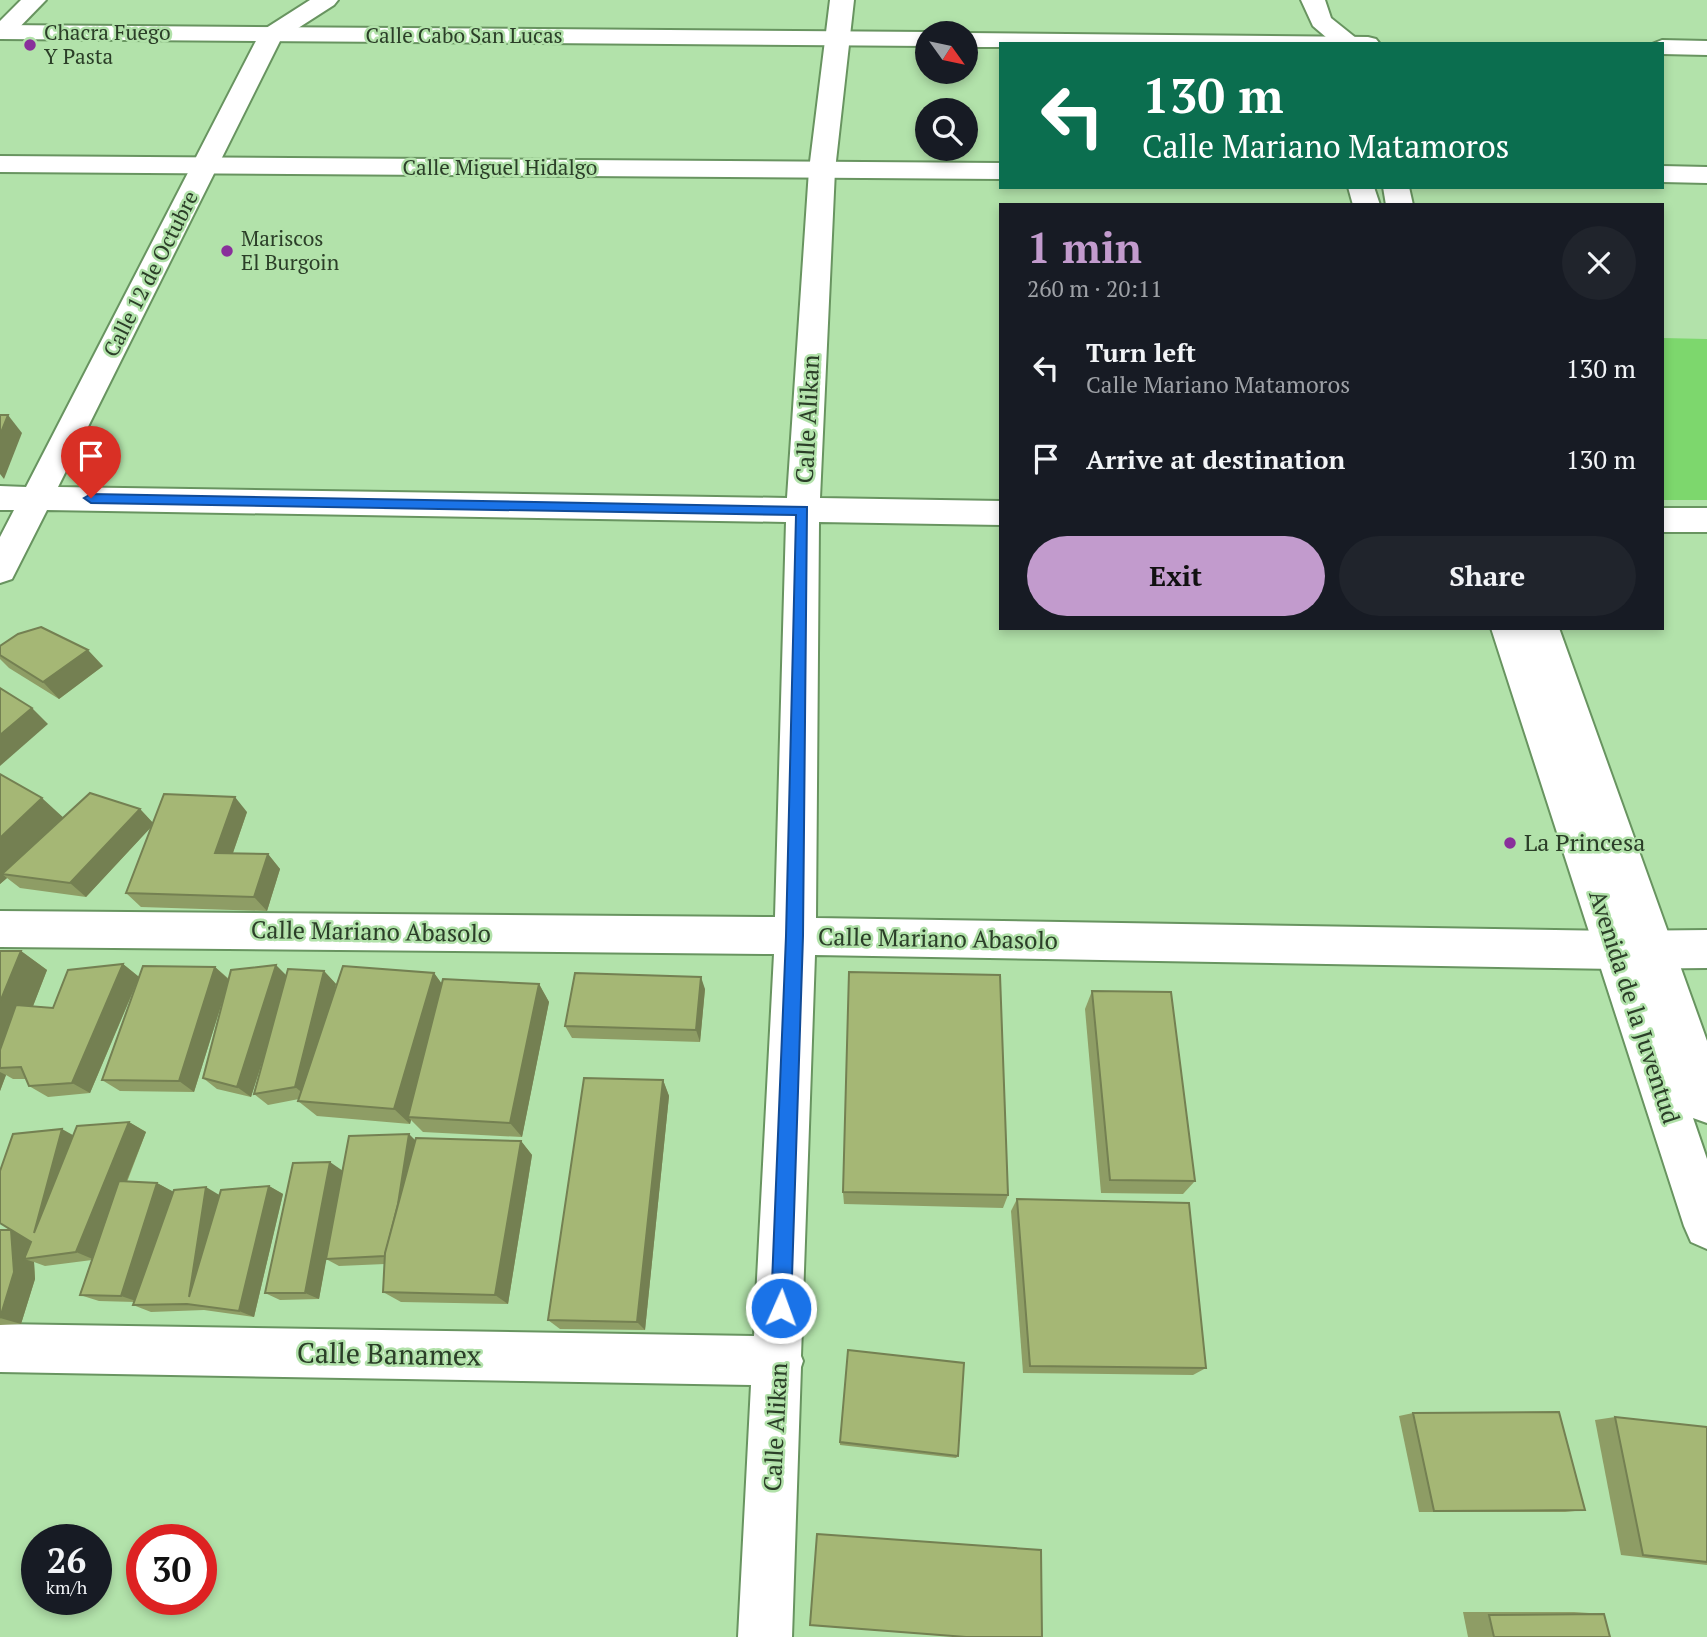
<!DOCTYPE html>
<meta charset="utf-8">
<style>
body{margin:0;font-family:"PT Serif",serif;background:#20242c;color:#f1f3f6;height:100vh;display:flex;flex-direction:column;font-size:26px;white-space:nowrap}
*{box-sizing:border-box;margin:0}
p{font-size:23px;color:#9ea1a6}
.icon{flex:none;width:38px;height:38px;fill:none;stroke:currentColor;stroke-width:2;stroke-linecap:round;stroke-linejoin:round}
.map{position:relative;flex:1;overflow:hidden}
.sheet{position:absolute;left:999px;top:203px;width:665px;height:427px;display:flex;flex-direction:column;background:#171b24;border-radius:0px;box-shadow:0 4px 10px #0003}
.sheet>*{flex:none}
.hud{position:absolute;left:999px;top:42px;width:665px;height:147px;border-radius:0px;box-shadow:0 4px 10px #0003;background:#0b6e4f;color:#fff;overflow:hidden}
.needle{width:46px;rotate:123deg}
.fabs{position:absolute;left:915px;top:21px;display:grid;gap:14px}
.fabs a{display:grid;place-items:center;width:63px;height:63px;border-radius:50%;background:#171b24;box-shadow:0 4px 10px #0003;font-size:35px}
.speed{position:absolute;left:21px;top:1524px;display:flex;gap:14px;font-size:35px;font-weight:700;text-align:center}
.speed>*{display:grid;place-content:center;width:91px;height:91px;border-radius:50%;background:#171b24;box-shadow:0 4px 10px #0003;line-height:1}
.speed small{font-size:18px;font-weight:400}
.speed .limit{border:10px solid #d22;background:#fff;color:#111}
.pin{position:absolute;display:grid;place-items:center;width:60px;height:60px;color:#fff;margin:-72px -30px;border-radius:50% 50% 50% 0;rotate:-45deg;box-shadow:0 0 7px #0007}
.pin .icon{rotate:45deg}
.me{position:absolute;width:77px;margin:-38px;rotate:2deg;stroke-linejoin:round;filter:drop-shadow(0 0 5px #0008)}
.turn{display:flex;align-items:center;gap:24px;height:147px;padding:0 28px;font-size:32px}
.turn .icon{width:91px;height:91px;stroke-width:2.5}
.turn b{display:block;font-size:49px;line-height:60px}
.round{display:grid;place-items:center;flex:none;width:74px;height:74px;border-radius:37px;background:#20242c}
.summary{display:flex;align-items:center;justify-content:space-between;height:119px;padding:0 28px}
h1{font-size:42px;font-weight:600;line-height:52px;color:#c29bcd}
.cta{display:flex;gap:14px;margin-top:auto;padding:14px 28px}
.cta a{flex:1;height:80px;border-radius:42px;background:#c29bcd;color:#111;font-size:28px;font-weight:600;line-height:80px;text-align:center}
.cta a+a{background:#20242c;color:#f1f3f6}
ul{padding:0;list-style:none}
li{display:flex;align-items:center;gap:21px;height:91px;padding:0 28px}
li div{flex:1}
li b{display:block;font-size:26px}
li em{font-style:normal}
.map>svg:first-child{display:block}
.green{fill:#7dd76d}
.lines{fill:none;stroke-linecap:round;stroke-linejoin:round}
.street-casing{stroke:#689460;stroke-width:4}
.secondary-casing{stroke:#689460;stroke-width:4}
.street{fill:#fff;fill-rule:evenodd}
.secondary{fill:#fff;fill-rule:evenodd}
.wall{fill:#8e9d65}
.shaded-wall{fill:#748052}
.building{fill:#a5b775;stroke:#748052;stroke-width:2}
.route{fill:#1a73e8;stroke:#114b97;stroke-width:2}
.poi-dot{fill:#892f9b;stroke:#b2e2aa;stroke-width:2.5}
.labels{text-anchor:middle;stroke-width:5;stroke-linejoin:round;paint-order:stroke}
.far-poi-label{font-size:21px;fill:#2b3e28;stroke:#b2e2aa;text-anchor:start}
.far-street-label{font-size:21px;fill:#2b3e28;stroke:#b2e2aa}
.street-label{font-size:24px;fill:#2b3e28;stroke:#b2e2aa}
.poi-label{font-size:24px;fill:#2b3e28;stroke:#b2e2aa;text-anchor:start}
.near-street-label{font-size:28px;fill:#2b3e28;stroke:#b2e2aa}
</style>
<div class="map">
<svg width="1707" height="1637" viewBox="0 0 1707 1637">
<rect width="100%" height="100%" fill="#b2e2aa"/>
<!-- green -->
<path class="green" d="M1663,338l44,1v161h-44z"/>
<g class="lines">
<defs>
<g id="street">
<path d="M21,0h25l-36,37 -10,2v-18z"/>
<path d="M310,0h28l-4,5 -53,34 -223,448 729,11 22,-328 21,-170h24l-19,170 -15,328 181,3v24l-182,-3 -3,396 800,13 91,-1v38l-91,1 -801,-14 -14,401 2,5 -2,6 -9,270h-54l13,-252 -751,-13v-48l754,12 20,-382 -774,-7v-36l775,6 11,-395 -739,-12 -35,69 -12,4v-46l14,-27h-14v-24l26,1 233,-452 4,-5z"/>
<path d="M1301,0h24l6,18 25,20 3,6h-25l-21,-18z"/>
<rect x="1662" y="508" width="45" height="24"/>
</g>
<g id="secondary">
<path d="M0,25l928,7 6,1h-6v13l-928,-7z"/>
<path d="M964,33h2l402,4 8,2 4,5h-379v3h-35z"/>
<path d="M1662,40l45,1v14l-45,-1v-10h-10z"/>
<path d="M0,156l1001,7v16l-1001,-7z"/>
<path d="M1662,166l45,1v16l-45,-1z"/>
<path d="M1348,187h26l6,18h-27z"/>
<path d="M1383,187h26l4,18h-27z"/>
<path d="M1491,628h68l148,413v82l-14,-5 14,41v90l-16,-7 -7,-16z"/>
</g>
</defs>
<!-- street casing -->
<use href="#street" class="street-casing"/>
<!-- secondary casing -->
<use href="#secondary" class="secondary-casing"/>
<!-- street -->
<use href="#street" class="street"/>
<!-- secondary -->
<use href="#secondary" class="secondary"/>
</g>
<!-- wall -->
<g class="wall">
<path d="M0,646l103,20 -44,33 -50,-31 -9,-9z"/>
<path d="M0,774l64,44 76,-9 13,14 94,-11 -14,41 35,1 12,15 -13,42 -126,-4 -15,-14 26,-67 -66,71 -66,-9 -13,-10 -7,6z"/>
<path d="M0,951h21l26,19 -14,36 20,2 70,-44 16,13 76,-10 14,12 57,-4 38,-4 12,13 -4,16 102,-27 8,11h97l10,18 -27,135 -99,-5 -12,-12 -1,4 -93,-8 -19,-15 1,-2 -31,6 -14,-11 12,-44 -15,47 -34,-8 -14,-11 23,-88 -32,102 -74,-1 -18,-11 34,-95 -46,108 -42,4 -19,-11 -3,-7h-13l-7,-4 -6,16z"/>
<path d="M705,989l-5,53 -128,-4 -7,-12z"/>
<path d="M1092,991l103,190 -12,13 -82,-1 -16,-184z"/>
<path d="M663,1080l6,16 -24,234 -85,-1 -12,-9z"/>
<path d="M129,1122l17,10 -19,50 30,1 16,9 47,3 49,-9 14,8 -29,123 -50,-7 -53,2 -18,-7 2,-3 -36,-1 -19,-6 12,-35 -47,6 -11,-4 1,17 -14,45 -21,1v-95h12l62,-95z"/>
<path d="M416,1140l105,1 11,14 -24,149 -107,-2 -18,-10 2,-28 -46,2 -13,-7 -7,40 -39,1 -15,-7 77,-122z"/>
<path d="M843,1192l165,3 -5,13 -159,-4z"/>
<path d="M1017,1199l189,169 -13,7 -170,-2 -12,-162z"/>
<path d="M1413,1413l172,97 -20,2h-146l-20,-96z"/>
<path d="M1615,1417l92,10v138l-86,-10 -26,-135z"/>
<path d="M840,1442l118,14 -2,2 -116,-13z"/>
<path d="M1463,1612h111l30,2 6,23h-142z"/>
</g>
<!-- shaded-wall -->
<g class="shaded-wall">
<path d="M8,415l14,18 -18,46 -4,-5v-39z"/>
<path d="M88,650l15,16 -44,33 -16,-17z"/>
<path d="M32,708l16,16 -48,42v-31z"/>
<path d="M235,797l12,15 -19,55 -13,-14z"/>
<path d="M42,798l24,22 -64,54 5,4 -7,6v-46z"/>
<path d="M140,809l14,15 -68,73 -16,-14z"/>
<path d="M268,854l12,15 -13,42 -13,-14z"/>
<path d="M21,951l26,19 -38,98h-9v-66z"/>
<path d="M123,964l16,13 -49,116 -18,-10z"/>
<path d="M276,965l13,13 -38,119 -14,-10z"/>
<path d="M215,967l14,13 -35,112 -15,-11z"/>
<path d="M324,971l12,13 -28,113 -13,-10z"/>
<path d="M434,973l13,18 -39,126 3,3 -1,4 -16,-15z"/>
<path d="M701,977l4,12 -5,53 -4,-12z"/>
<path d="M539,984l10,18 -27,135 -12,-14z"/>
<path d="M0,1072l6,3 -6,16z"/>
<path d="M663,1080l6,16 -24,234 -8,-8z"/>
<path d="M129,1122l17,10 -51,128 -19,-8z"/>
<path d="M62,1129l18,10 -46,94z"/>
<path d="M409,1134l10,10 -28,112z"/>
<path d="M521,1141l11,14 -24,149 -13,-9z"/>
<path d="M330,1162l13,9 -24,128 -14,-6z"/>
<path d="M157,1183l17,9 -35,110 -18,-6z"/>
<path d="M269,1186l14,8 -29,123 -15,-6z"/>
<path d="M206,1187l15,9 -32,101z"/>
<path d="M11,1230l21,8 1,20 -9,1 10,3 1,17 -14,45 -21,-6z"/>
</g>
<!-- building -->
<g class="building">
<path d="M0,415h8l-8,20z"/>
<path d="M41,627l47,23 -45,32 -43,-27v-9l18,-12z"/>
<path d="M0,688l32,20 -32,27z"/>
<path d="M0,774l42,24 -42,40z"/>
<path d="M90,793l50,16 -70,74 -68,-9z"/>
<path d="M164,794l71,3 -20,56 53,1 -14,43 -128,-4z"/>
<path d="M0,951h21l-21,51z"/>
<path d="M123,964l-51,119 -43,3 -8,-19 -21,1v-18l16,-45 37,3 15,-38z"/>
<path d="M276,965l-39,122 -34,-9 28,-108z"/>
<path d="M143,966l72,1 -36,114 -77,-1z"/>
<path d="M343,966l91,7 -40,136 -96,-8z"/>
<path d="M288,969l36,2 -29,116 -41,7z"/>
<path d="M849,972l151,3 8,220 -165,-3z"/>
<path d="M575,973l126,4 -5,53 -131,-4z"/>
<path d="M443,979l96,5 -29,139 -102,-6z"/>
<path d="M1092,991l79,1 24,189 -85,-1z"/>
<path d="M584,1078l79,2 -26,242 -89,-2z"/>
<path d="M129,1122l-53,130 -52,7 7,-17 -31,-19v-52l13,-37 49,-5 -28,104 43,-107z"/>
<path d="M409,1134l-11,70 -13,52 -59,3 23,-123z"/>
<path d="M416,1138l105,3 -26,154 -112,-3 2,-39z"/>
<path d="M330,1162l-25,131h-40l28,-130z"/>
<path d="M119,1181l38,2 -36,113 -41,-1z"/>
<path d="M269,1186l-30,125 -52,-7 -54,1 41,-115 32,-3 -17,110 32,-107z"/>
<path d="M1017,1199l172,4 17,165 -176,-2z"/>
<path d="M0,1230h11l3,42 -14,46z"/>
<path d="M848,1350l116,13 -6,93 -118,-14z"/>
<path d="M1559,1412l26,98 -151,1 -21,-98z"/>
<path d="M1615,1417l92,10v135l-64,-7z"/>
<path d="M817,1534l224,16 1,87h-76l-156,-12z"/>
<path d="M1604,1614l6,23h-116l-5,-22z"/>
</g>
<!-- route -->
<path class="route" d="M91,494l716,13 -4,429 -12,372 -3,7 -7,2 -7,-2 -3,-7 15,-372 10,-421 -705,-12 -7,-5z"/>
<!-- markers -->
<g class="poi-dot">
<circle cx="30" cy="45" r="7"/>
<circle cx="227" cy="251" r="7"/>
<circle cx="1510" cy="843" r="7"/>
</g>
<g class="labels">
<!-- far-poi labels -->
<g class="far-poi-label">
<text x="44" y="40">Chacra Fuego<tspan x="44" dy="24">Y Pasta</tspan></text>
<text x="241" y="246">Mariscos<tspan x="241" dy="24">El Burgoin</tspan></text>
</g>
<!-- far-street labels -->
<g class="far-street-label">
<text x="464" y="43">Calle Cabo San Lucas</text>
<text x="500" y="175">Calle Miguel Hidalgo</text>
<text transform="translate(151 274) rotate(-63)" y="7">Calle 12 de Octubre</text>
</g>
<!-- street labels -->
<g class="street-label">
<text transform="translate(808 419) rotate(-87)" y="8">Calle Alikan</text>
<text transform="translate(371 932) rotate(1)" y="8">Calle Mariano Abasolo</text>
<text transform="translate(938 939) rotate(1)" y="8">Calle Mariano Abasolo</text>
<text transform="translate(1634 1007) rotate(72)" y="8">Avenida de la Juventud</text>
<text transform="translate(776 1427) rotate(-87)" y="8">Calle Alikan</text>
</g>
<!-- poi labels -->
<g class="poi-label">
<text x="1524" y="851">La Princesa</text>
</g>
<!-- near-street labels -->
<g class="near-street-label">
<text transform="translate(389 1354) rotate(1)" y="10">Calle Banamex</text>
</g>
</g>
</svg>
<div class="fabs">
<a><svg class="needle" viewBox="-14 -14 28 28"><path d="M0-13l5 13h-10z" fill="#e53935"/><path d="M0 13l5-13h-10z" fill="#9ea1a6"/></svg></a>
<a><svg class="icon" aria-label="search" viewBox="0 0 24 24"><circle cx="10" cy="10" r="6"/><path d="M15 15l6 6"/></svg></a>
</div>
<div class="speed"><div>26<small>km/h</small></div><div class="limit">30</div></div>
<div class="pin" style="left:91px;top:498px;background:#d93025"><svg class="icon" aria-label="arrive" viewBox="0 0 24 24"><path d="M6 21V4h12l-3 4 3 4H6"/></svg></div>
<svg class="me" style="left:781px;top:1308px" viewBox="-20 -20 40 40"><circle r="17" fill="#1a73e8" stroke="#fff" stroke-width="3"/><path d="M0-11L8 9 0 5-8 9z" fill="#fff"/></svg>
<div class="hud">
<div class="turn"><svg class="icon" aria-label="left" viewBox="0 0 24 24"><path d="M17 20v-9H6M10 6l-5 5 5 5"/></svg><div><b>130 m</b>Calle Mariano Matamoros</div></div>
</div>
<section class="sheet">
<div class="summary"><div><h1>1 min</h1><p>260 m · 20:11</p></div><a class="round"><svg class="icon" aria-label="close" viewBox="0 0 24 24"><path d="M6 6l12 12M18 6L6 18"/></svg></a></div>
<ul>
<li><svg class="icon" aria-label="left" viewBox="0 0 24 24"><path d="M17 20v-9H6M10 6l-5 5 5 5"/></svg><div><b>Turn left</b><p>Calle Mariano Matamoros</p></div><em>130 m</em></li>
<li><svg class="icon" aria-label="arrive" viewBox="0 0 24 24"><path d="M6 21V4h12l-3 4 3 4H6"/></svg><div><b>Arrive at destination</b></div><em>130 m</em></li>
</ul>
<div class="cta"><a>Exit</a><a>Share</a></div>
</section>
</div>
